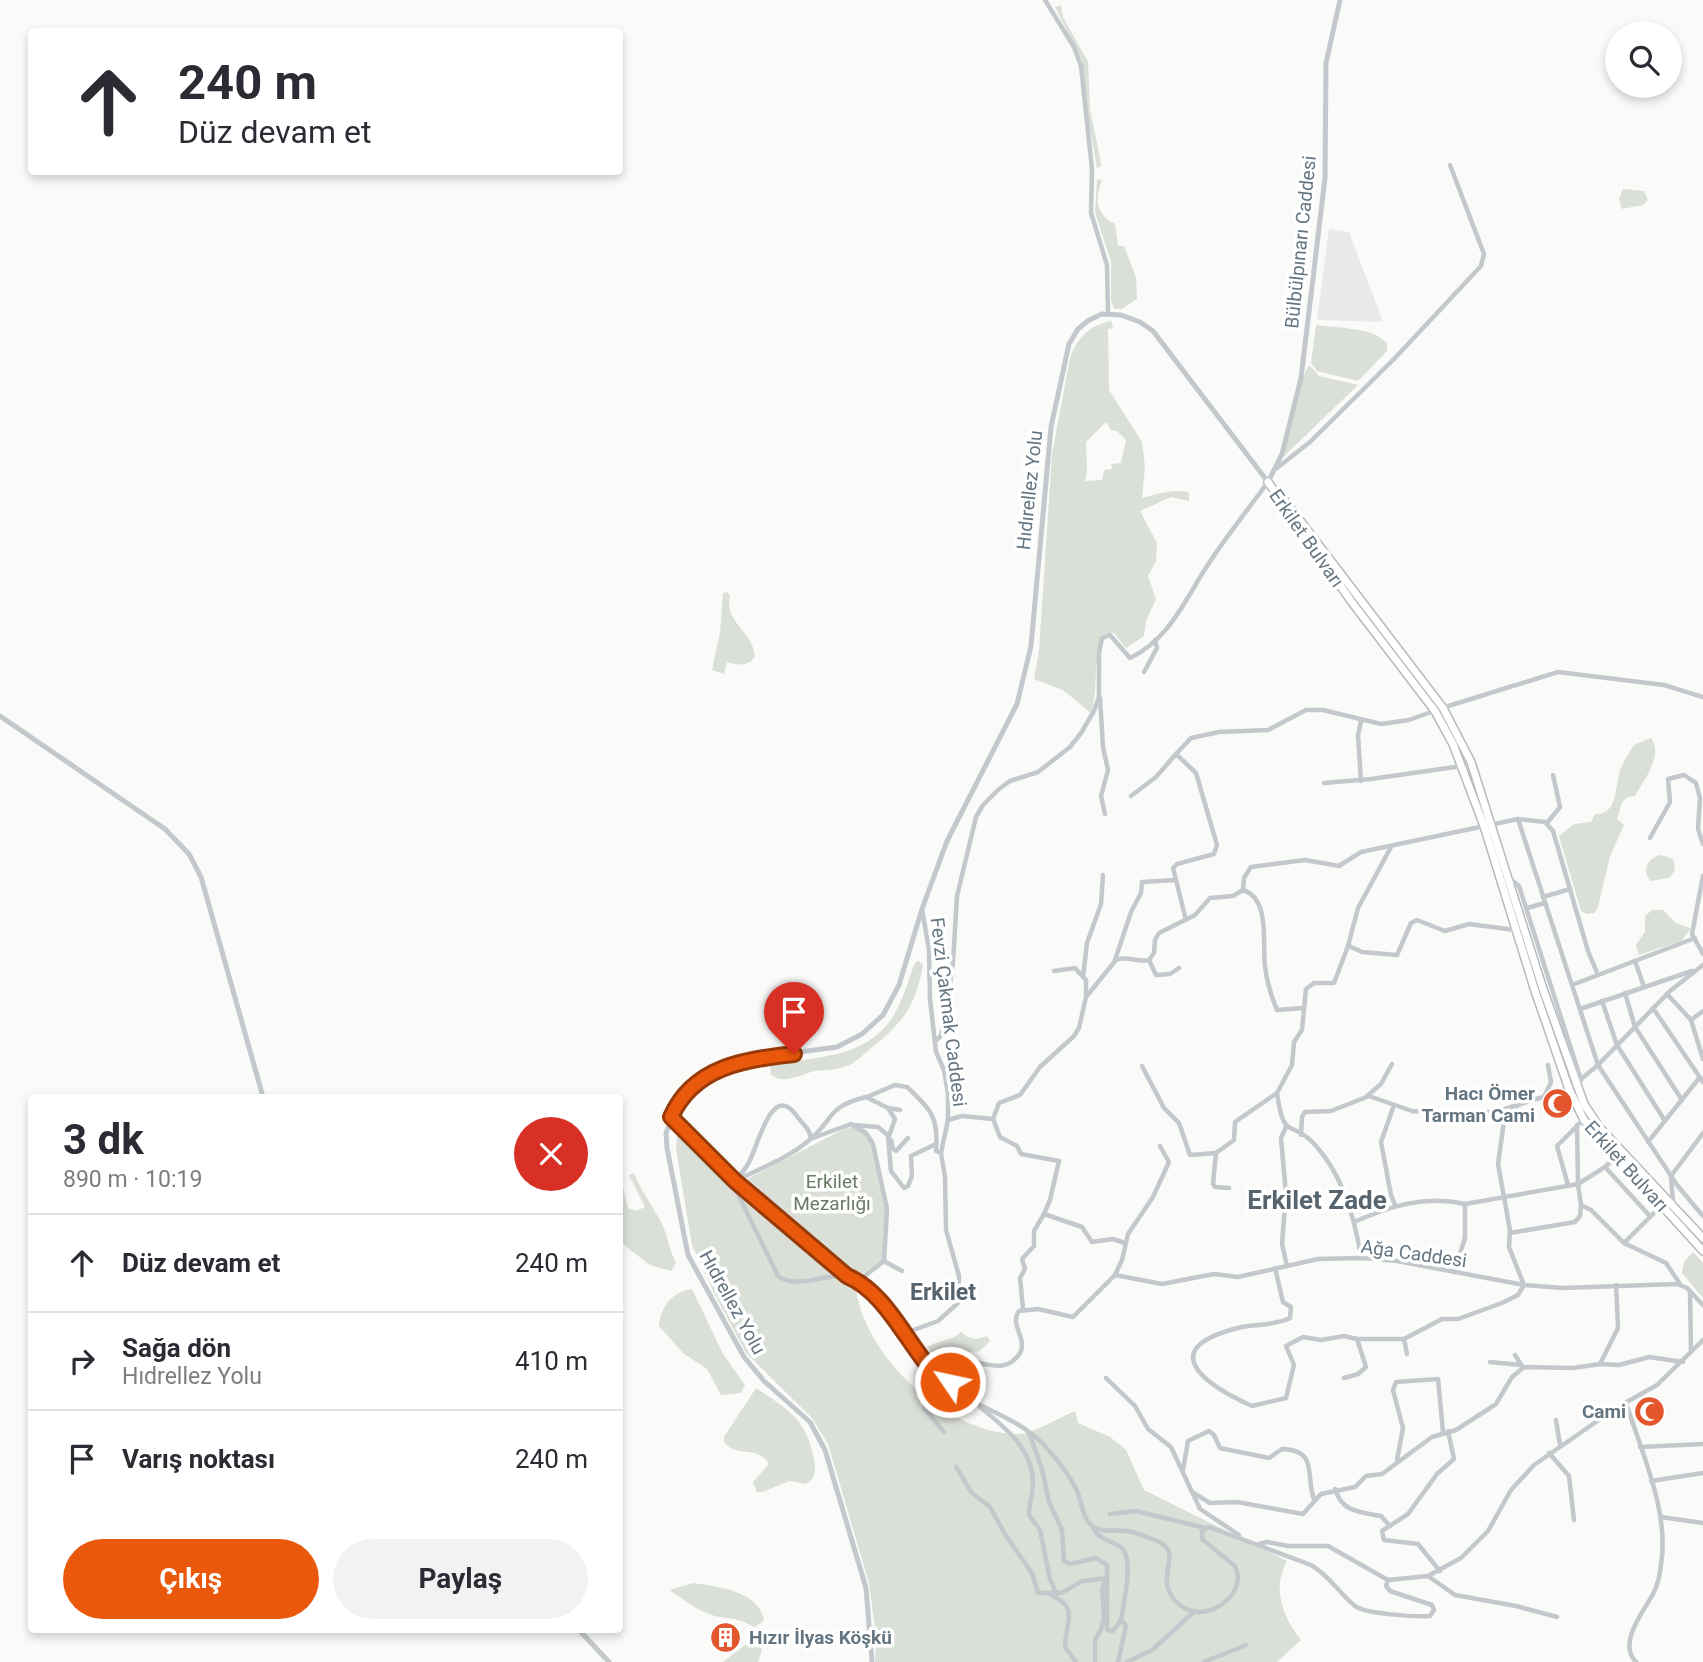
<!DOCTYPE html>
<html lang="tr">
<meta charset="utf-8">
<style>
body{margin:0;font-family:Roboto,sans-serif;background:#f2f2f3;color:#2b2b33;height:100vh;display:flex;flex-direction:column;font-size:26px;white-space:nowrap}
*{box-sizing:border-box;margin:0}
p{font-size:23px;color:#7c7c81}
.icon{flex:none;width:38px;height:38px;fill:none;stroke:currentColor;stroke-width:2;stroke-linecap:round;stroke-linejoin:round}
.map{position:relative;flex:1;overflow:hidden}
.panel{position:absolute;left:28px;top:1094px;width:595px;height:539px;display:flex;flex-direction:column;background:#fff;border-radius:7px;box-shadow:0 4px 10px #0003}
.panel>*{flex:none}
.guide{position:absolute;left:28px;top:28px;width:595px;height:147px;border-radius:7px;box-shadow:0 4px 10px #0003;background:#fff;color:#2b2b33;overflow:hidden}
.buttons{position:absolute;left:1605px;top:21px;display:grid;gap:14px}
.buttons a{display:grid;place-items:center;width:77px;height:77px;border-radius:50%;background:#fff;box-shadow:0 4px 10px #0003;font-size:35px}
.pin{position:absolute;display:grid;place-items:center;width:60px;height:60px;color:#fff;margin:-72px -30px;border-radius:50% 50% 50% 0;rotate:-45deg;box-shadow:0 0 7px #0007}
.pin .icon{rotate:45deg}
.me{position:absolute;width:77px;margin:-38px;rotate:304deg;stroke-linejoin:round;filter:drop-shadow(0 0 5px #0008)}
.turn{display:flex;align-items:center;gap:24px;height:147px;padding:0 35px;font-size:32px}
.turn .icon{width:91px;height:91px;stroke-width:2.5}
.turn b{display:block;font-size:49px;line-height:60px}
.round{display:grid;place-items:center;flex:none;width:74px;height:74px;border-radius:37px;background:#f2f2f3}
.overview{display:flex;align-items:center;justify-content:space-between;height:119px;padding:0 35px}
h1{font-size:42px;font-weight:700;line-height:52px}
.button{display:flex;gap:14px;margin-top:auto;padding:14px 35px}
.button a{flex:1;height:80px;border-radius:42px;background:#ea580c;color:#fff;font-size:28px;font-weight:700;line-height:80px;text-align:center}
.button a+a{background:#f2f2f3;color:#2b2b33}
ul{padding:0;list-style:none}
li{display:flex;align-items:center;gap:21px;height:98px;padding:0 35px;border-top:2px solid #e1e1e2}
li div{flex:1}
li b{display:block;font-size:26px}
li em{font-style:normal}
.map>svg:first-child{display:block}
.built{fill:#e8e9e9}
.green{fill:#dadfd7;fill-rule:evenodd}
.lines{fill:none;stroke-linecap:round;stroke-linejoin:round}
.primary-casing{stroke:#b5babe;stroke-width:10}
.minor{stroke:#c3c8cc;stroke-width:4.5}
.tertiary{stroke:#c3c8cc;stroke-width:5}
.primary{stroke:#fff;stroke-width:7}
.route-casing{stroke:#983908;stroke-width:18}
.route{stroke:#ea580c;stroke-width:12}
.labels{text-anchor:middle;stroke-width:7;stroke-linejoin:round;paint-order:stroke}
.street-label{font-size:19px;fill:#657683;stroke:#fff}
.poi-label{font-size:19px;font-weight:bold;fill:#657683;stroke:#fff;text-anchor:end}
.park-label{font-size:19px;fill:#687a64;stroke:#fff}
.quarter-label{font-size:23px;font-weight:bold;fill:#57646e;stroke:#fff}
.district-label{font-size:26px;font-weight:bold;fill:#57646e;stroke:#fff}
</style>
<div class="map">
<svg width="1703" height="1662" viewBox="0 0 1703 1662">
<rect width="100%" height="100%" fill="#fafaf8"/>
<!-- built -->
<path class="built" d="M1329,229l20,3 34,90 -66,-2z"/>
<!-- green -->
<g class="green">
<path d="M1061,5l2,12 25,45 2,48 10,48 1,8 -4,2 -10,-56 -5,-52 -27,-53z"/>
<path d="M1097,179l5,1c-7,18 -7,35 13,44l3,22h6l12,31 1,22 -15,10h-8l-3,-8v-39l-16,-50z"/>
<path d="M1623,189l21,2 4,9 -5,5 -21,4 -3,-10z"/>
<path d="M1111,321l2,7 -5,1 1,61 33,52 3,25 -3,31c17,-4 29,-9 47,-6v9l-18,-4 -31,14 17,32 -1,18 -8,15 8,23 -10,22 -2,15 -18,12 -12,-15 -10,2c-12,23 -5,54 -13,78l-28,-23 -29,-11 5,-28 13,-197 18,-96c7,-20 20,-33 41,-37zM1106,422l5,8 6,1 9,9 -5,23 -10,1 1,5 -8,1 -2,10 -17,1 2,-11 -1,-28z"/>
<path d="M1316,325c20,3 57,2 71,18v8l-29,30 -41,-10 -6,-8z"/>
<path d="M1309,365l10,11 39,9 -78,75 21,-80z"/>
<path d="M727,592l3,3c-6,28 22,35 25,61 -5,10 -18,10 -28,6l-3,12 -12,-4 8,-38 3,-39z"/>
<path d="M1651,738c13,17 -8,43 -16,58l-7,1 -6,5 -5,17 7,6 -14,31 -12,51 -4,6 -7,1 -6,-3 -22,-75 15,-12 17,-2 4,-8c23,2 20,-29 25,-44 3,-8 9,-17 14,-25z"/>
<path d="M1661,855l12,4 2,11 -6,8 -19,3c-8,-12 -3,-22 11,-26z"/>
<path d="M1652,910h11l13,13 14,5v2l-9,11 -42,14 -3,-10 9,-13v-16z"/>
<path d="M919,961l4,4c-7,41 -21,59 -53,84 -8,7 -16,15 -26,18 -11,4 -22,2 -33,5 -13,4 -27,12 -40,3l-1,-10c46,-9 98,-5 125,-52 9,-16 13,-33 20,-50z"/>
<path d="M859,1126l11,9 16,71 -4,55 -20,13 -7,-1c-2,75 90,162 165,161 13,-1 41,-17 55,-23l3,12 32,14 16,13 18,40 143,71c-15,28 -5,55 14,79l-24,22h-402l1,-26 -7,-53 -41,-139 -16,-26 -66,-65 -32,-60 -22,-48 -16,-96 1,-14 7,-2 59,48 103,-53z"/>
<path d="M634,1173c7,18 18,32 27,49 6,11 8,28 15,41l-5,8 -21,-6 -30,-23v-68l8,34 8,3 9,-4 -16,-32z"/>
<path d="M1693,1252l10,11v35l-21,-25 2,-11z"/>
<path d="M692,1289l31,65 22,31 -4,8 -20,2 -14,-26 -24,-16 -24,-27c2,-20 13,-34 33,-37z"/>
<path d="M961,1332c9,8 15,8 26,4l3,5 -10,10 -13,1 -1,5h-12l-12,9 -15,-19c11,-6 26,-7 34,-15z"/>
<path d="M756,1388c32,22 51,31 58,72 2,11 2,18 -8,24l-17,-3 -26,11h-6l-4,-10 16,-18c-12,-20 -32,-5 -45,-22v-5z"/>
<path d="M693,1583c26,4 62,7 71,35l-1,4 -9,5c-12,-7 -19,-8 -33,-10 -18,-2 -37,-17 -51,-27z"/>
<path d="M756,1642l6,8 -4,12h-35l22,-17z"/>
</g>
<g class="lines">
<defs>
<g id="primary">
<path d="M1268,482l83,119 84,110 18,33 31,82 51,165 34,98 15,31 119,131"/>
<path d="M1279,493l164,215 28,54 72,227 41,115 15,23 104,111"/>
</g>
</defs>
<!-- primary casing -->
<use href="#primary" class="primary-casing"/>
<!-- minor -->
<g class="minor">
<path d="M1045,0l29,47 7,19 11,103 -1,44 16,52 1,49"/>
<path d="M1277,468l33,-26 85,-84 86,-92 3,-12 -34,-89"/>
<path d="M1144,672l13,-24 -2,-8"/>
<path d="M1100,698l3,49 5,23 -7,26 4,18"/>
<path d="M1442,708l116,-36 106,13 39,12"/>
<path d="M1361,781l-3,-46 3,-14"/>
<path d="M1324,783l47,-4 91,-13"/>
<path d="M1131,796l25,-19 20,-23"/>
<path d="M1518,819l80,246 79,120 26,31"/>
<path d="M1547,823l13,-16 -7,-32"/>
<path d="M1650,838l20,-36 -2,-23 16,-4 12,8 4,15 -2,31 5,15"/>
<path d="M1703,876l-11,58 11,20"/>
<path d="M1509,878l10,8 62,194"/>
<path d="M1243,890l1,-12 7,-11 54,-7 34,6 22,-14 157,-33 27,3 8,9 35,120 10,24"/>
<path d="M1243,890c28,9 19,54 22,77 2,15 6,29 12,43l27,-2"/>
<path d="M1543,897l27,-8"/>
<path d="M1527,908l18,-5"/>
<path d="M1186,920l-13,-52 4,-4 37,-10 3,-9 -21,-72 -20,-19 15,-16 28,-6 49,-2 38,-20h17l58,14 28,-4 25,-9"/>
<path d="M1349,946l13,6 35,3 14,-32 6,-3 28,11 24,-7 46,6"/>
<path d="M1115,960l16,-48 10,-19 1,-11 34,-2"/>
<path d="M1149,960l7,15 14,-1 9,-6"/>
<path d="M1635,961l9,26"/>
<path d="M1054,971l21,-3 11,12v16"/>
<path d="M1083,977l4,-34 14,-39 2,-29"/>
<path d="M1572,985l123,-47"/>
<path d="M1625,993l10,34 47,73"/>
<path d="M1667,994l24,26 12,39"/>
<path d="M1602,1001l15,44 48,76"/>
<path d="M1653,1008l50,74"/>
<path d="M1580,1009l112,-38"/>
<path d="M1691,1020l12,-9"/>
<path d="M935,1041l6,-5 5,-24 7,-50 4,-66 19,-79 7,-12 16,-16 11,-8 28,-9 32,-25 11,-14 13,-22 5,-14v-44l3,-15 8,-3 20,23c41,-19 57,-63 81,-98 18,-27 38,-52 57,-78"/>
<path d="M1142,1066l22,42 15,15 11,32 26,-2"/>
<path d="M1277,1093c7,51 14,24 39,53 27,30 39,72 45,112"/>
<path d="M1367,1096l14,-12 11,-20"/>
<path d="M867,1097l28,-12 12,2c24,22 32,31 29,64l5,2"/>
<path d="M1544,1097l7,-15 -3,-17"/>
<path d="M1394,1105l-13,37 10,53 4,10"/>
<path d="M888,1108l12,2"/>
<path d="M671,1117l64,64 1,9 42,86c22,17 59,-12 81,7 35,27 51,70 81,97 31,27 74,34 103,64 12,13 27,32 34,47 5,11 5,26 14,34 11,9 23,4 36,6 9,1 21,6 30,10 19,8 11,20 10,35 -2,19 13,35 32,36 22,0 47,-23 36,-46l-33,-27v-8l7,-4 102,38c19,11 27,27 44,41 10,8 61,11 75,10l4,-6 -2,-5 -42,-14 -4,-5 2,-6 40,-4 33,-18 27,-27 23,-41 23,-25 82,-57 41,-23 46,-45"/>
<path d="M993,1119l6,-16 21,-8 20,-28 34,-31 5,-8 7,-31 30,-37c10,-5 22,3 33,0l5,-7 1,-13 4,-7 36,-18 15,-17 23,-2 10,-6"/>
<path d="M948,1120l14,-4 31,3 7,18 17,9 4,8 38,7 -9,39 -6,14 38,13 10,15 21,-3 12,4"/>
<path d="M1584,1120l-7,5 1,59 3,21 10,5 33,33 38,-38"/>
<path d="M1286,1127l-5,11 5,56 -4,50 5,22"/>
<path d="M1301,1135l1,-18 3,-5 26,-1 38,-15 43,15 46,4 40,-4 71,-22 29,-24 72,-74 33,-26"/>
<path d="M888,1136l3,35 13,17 4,-2 4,-10 -1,-20 25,-12"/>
<path d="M813,1138l38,-14 15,9 7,11 14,65 -3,52 -26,20"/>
<path d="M891,1140l2,9 3,2 12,-13"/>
<path d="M1648,1142l52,-65"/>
<path d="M1605,1167l44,48"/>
<path d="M737,1178c5,-5 10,-11 13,-18 8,-15 22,-78 46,-45 6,9 13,12 15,23"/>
<path d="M735,1181c24,-12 51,-22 72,-39 27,-21 18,-35 59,-45l22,11 7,11 -6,17 -11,-9 -25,-2"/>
<path d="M735,1181l112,95"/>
<path d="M1568,1185l-11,-39 20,-20"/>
<path d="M1229,1188l-14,-1 -2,-3 3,-31 18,-13 1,-18 42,-29 15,-28 2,-23 8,-12 4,-41 8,-6h20l14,-37 10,-38 33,-61"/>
<path d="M1673,1202l-2,-26 32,-43"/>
<path d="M1354,1222c37,-16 70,-27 111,-18"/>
<path d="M1510,1233l65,-11 5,-6 1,-11"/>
<path d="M1624,1243l42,20 14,21"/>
<path d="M884,1261l18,10"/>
<path d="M1275,1268l8,34 8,5 -1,11c-13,7 -32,6 -48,9 -86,20 -43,55 10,79l34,-8 8,-33 -8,-19 17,-9 18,3 23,-4 13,3"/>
<path d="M1454,1272l11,-34v-34l113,-20 27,-17 12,-11"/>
<path d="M1115,1275l47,9 52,-10 24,3 80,-18 43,-1 36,3 127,24 39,3 114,-4 10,4 16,17"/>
<path d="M1690,1291l1,60"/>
<path d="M1023,1309l-3,-31 5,-9 -3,-10 12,-13v-15l10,-17"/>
<path d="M905,1333l33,-12 20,-18 1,-27 -13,-46 -1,-53 -4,-24 7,-33v-26l-4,-24 -8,-18 -6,-53 -1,-49 -7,-41"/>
<path d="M1404,1339l3,15"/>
<path d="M1515,1355l7,11"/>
<path d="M1490,1362l31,3"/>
<path d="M923,1363l12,31 -11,14 20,24"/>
<path d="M1600,1364l18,-36 -2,-43"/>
<path d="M1106,1378l29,28 13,23 23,18 29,62 39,26"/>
<path d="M1344,1378l14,-4 8,-7 -9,-28h47l38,-20h16l44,-16 16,-8 6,-10 -15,-38 1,-17 -12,-66 6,-43 14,-16"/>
<path d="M948,1386l3,-9 -3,-15c27,-9 54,19 72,-9 8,-13 -11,-29 -1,-42l19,-2 35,8 42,-42 7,-15 6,-26 25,-37 16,-35 -9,-16"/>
<path d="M1626,1403c15,47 44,111 35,161 -1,10 -3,21 -8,30 -9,17 -36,49 -17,68"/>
<path d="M980,1407c24,20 52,40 53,75 0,11 -4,22 -4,33l11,15 10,49 6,14"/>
<path d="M1556,1420l4,25"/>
<path d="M1029,1433l13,36 7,33 13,28 2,31 6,3 26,-6 11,7v65l6,1 8,-11 5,6 -8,36"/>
<path d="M1640,1447l63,-3"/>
<path d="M1549,1453l20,23 5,44"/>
<path d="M1397,1460l6,-32 -10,-38 3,-8 42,-3 5,53"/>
<path d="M956,1467l16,26 18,14 16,29 26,37 6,20h23l22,-12 24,-3"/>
<path d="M1183,1470l5,-29 21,-10 5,4 6,13 49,10 13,-9c37,1 23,27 32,50"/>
<path d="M1651,1481l52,-8"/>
<path d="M1335,1489c7,24 26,23 46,27l9,10"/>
<path d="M1192,1492l18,11 27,-1 66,12 18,-20 34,-7 11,-11 16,-2 50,-37 24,-7 34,-22 6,-4 16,-27 12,-10 49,1 27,-4 19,1 30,-8 34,5"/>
<path d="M1110,1514l26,-3 69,17"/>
<path d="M1661,1517l42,6"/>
<path d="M1093,1528c7,12 16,12 26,18 17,9 4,58 2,74"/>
<path d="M1259,1544l8,-2 21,4h40l60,34"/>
<path d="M1440,1571l-22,-27 -34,-4 -2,-9 26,-17 29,-40 17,-15 -6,-28"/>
<path d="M1428,1576l27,19 61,11 41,11"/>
<path d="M1049,1594c32,14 16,28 16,53l11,15"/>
<path d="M1095,1662v-22l6,-10 3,-13 -2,-28 3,-7"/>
<path d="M1127,1662l25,-12 43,-39"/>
<path d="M1204,1662l42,-17"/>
</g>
<!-- tertiary -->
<g class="tertiary">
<path d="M0,716l165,113 24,25 12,23 62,220"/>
<path d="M578,1629l31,33"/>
<path d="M872,1662l-6,-74 -41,-138 -15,-28 -46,-41 -20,-24 -56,-102 -21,-107 -1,-15 14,-33 13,-14 17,-12 44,-16 83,-11 25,-13 21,-19 16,-30 23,-76 25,-68 70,-137 14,-58 20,-219 18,-83 9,-15 11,-9 13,-6 19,1 19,7 13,9 115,151 14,-28 19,-76 24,-200 1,-115 14,-63"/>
</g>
<!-- primary -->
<use href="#primary" class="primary"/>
</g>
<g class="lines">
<defs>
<path id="route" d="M794,1054c-49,5 -101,13 -123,63l64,64 112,95c45,19 64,81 101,110l2,-4"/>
</defs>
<!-- route casing -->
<use href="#route" class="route-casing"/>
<!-- route -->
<use href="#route" class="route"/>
</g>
<!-- icons -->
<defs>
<symbol id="mosque-disc" viewBox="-11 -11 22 22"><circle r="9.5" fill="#e4572e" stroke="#fff"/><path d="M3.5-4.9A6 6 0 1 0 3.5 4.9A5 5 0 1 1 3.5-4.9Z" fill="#fff"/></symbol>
<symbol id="building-disc" viewBox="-11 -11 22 22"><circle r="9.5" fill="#e4572e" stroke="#fff"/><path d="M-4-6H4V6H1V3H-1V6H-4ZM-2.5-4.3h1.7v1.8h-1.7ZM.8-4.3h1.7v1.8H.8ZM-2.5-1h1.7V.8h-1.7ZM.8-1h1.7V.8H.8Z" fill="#fff"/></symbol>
</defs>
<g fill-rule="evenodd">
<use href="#mosque-disc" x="1540" y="1086" width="35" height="35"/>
<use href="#mosque-disc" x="1632" y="1394" width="35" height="35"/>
<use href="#building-disc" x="708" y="1620" width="35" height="35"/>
</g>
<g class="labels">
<!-- street labels -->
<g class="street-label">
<text transform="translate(1300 242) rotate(-84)" y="7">Bülbülpınarı Caddesi</text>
<text transform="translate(1029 490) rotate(-84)" y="7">Hıdırellez Yolu</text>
<text transform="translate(1307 538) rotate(55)" y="7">Erkilet Bulvarı</text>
<text transform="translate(949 1012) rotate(83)" y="7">Fevzi Çakmak Caddesi</text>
<text transform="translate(1627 1166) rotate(48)" y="7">Erkilet Bulvarı</text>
<text transform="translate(1414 1253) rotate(8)" y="7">Ağa Caddesi</text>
<text transform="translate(733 1302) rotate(61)" y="7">Hıdrellez Yolu</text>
</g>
<!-- poi labels -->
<g class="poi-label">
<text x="1535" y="1100">Hacı Ömer<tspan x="1535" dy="22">Tarman Cami</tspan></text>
<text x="1626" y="1418">Cami</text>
<text x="749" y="1644" text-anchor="start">Hızır İlyas Köşkü</text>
</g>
<!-- park labels -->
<g class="park-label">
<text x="832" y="1188">Erkilet<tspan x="832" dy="22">Mezarlığı</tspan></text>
</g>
<!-- quarter labels -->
<g class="quarter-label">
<text x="943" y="1300">Erkilet</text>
</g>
<!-- district labels -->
<g class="district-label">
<text x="1317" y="1209">Erkilet Zade</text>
</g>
</g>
</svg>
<div class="buttons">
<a><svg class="icon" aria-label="search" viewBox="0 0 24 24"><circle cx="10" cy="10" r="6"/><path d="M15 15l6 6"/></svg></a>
</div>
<div class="pin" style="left:794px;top:1054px;background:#d93025"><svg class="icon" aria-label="arrive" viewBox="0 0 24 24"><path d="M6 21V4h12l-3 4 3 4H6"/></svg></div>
<svg class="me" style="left:950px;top:1382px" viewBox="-20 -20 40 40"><circle r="17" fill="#ea580c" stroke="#fff" stroke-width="3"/><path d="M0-11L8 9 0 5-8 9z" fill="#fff"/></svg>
<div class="guide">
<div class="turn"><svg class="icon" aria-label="ahead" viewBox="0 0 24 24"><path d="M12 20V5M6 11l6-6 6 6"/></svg><div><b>240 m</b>Düz devam et</div></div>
</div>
<section class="panel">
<div class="overview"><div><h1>3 dk</h1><p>890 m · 10:19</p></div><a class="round" style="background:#d93025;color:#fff"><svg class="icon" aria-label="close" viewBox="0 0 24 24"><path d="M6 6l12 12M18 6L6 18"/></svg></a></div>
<ul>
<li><svg class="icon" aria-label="ahead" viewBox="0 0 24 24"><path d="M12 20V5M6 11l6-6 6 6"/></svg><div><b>Düz devam et</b></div><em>240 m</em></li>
<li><svg class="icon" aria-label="right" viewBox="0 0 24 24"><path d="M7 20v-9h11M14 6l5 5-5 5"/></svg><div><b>Sağa dön</b><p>Hıdrellez Yolu</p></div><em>410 m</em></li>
<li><svg class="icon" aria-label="arrive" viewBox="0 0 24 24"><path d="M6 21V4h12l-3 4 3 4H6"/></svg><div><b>Varış noktası</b></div><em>240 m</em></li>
</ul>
<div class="button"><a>Çıkış</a><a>Paylaş</a></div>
</section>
</div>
